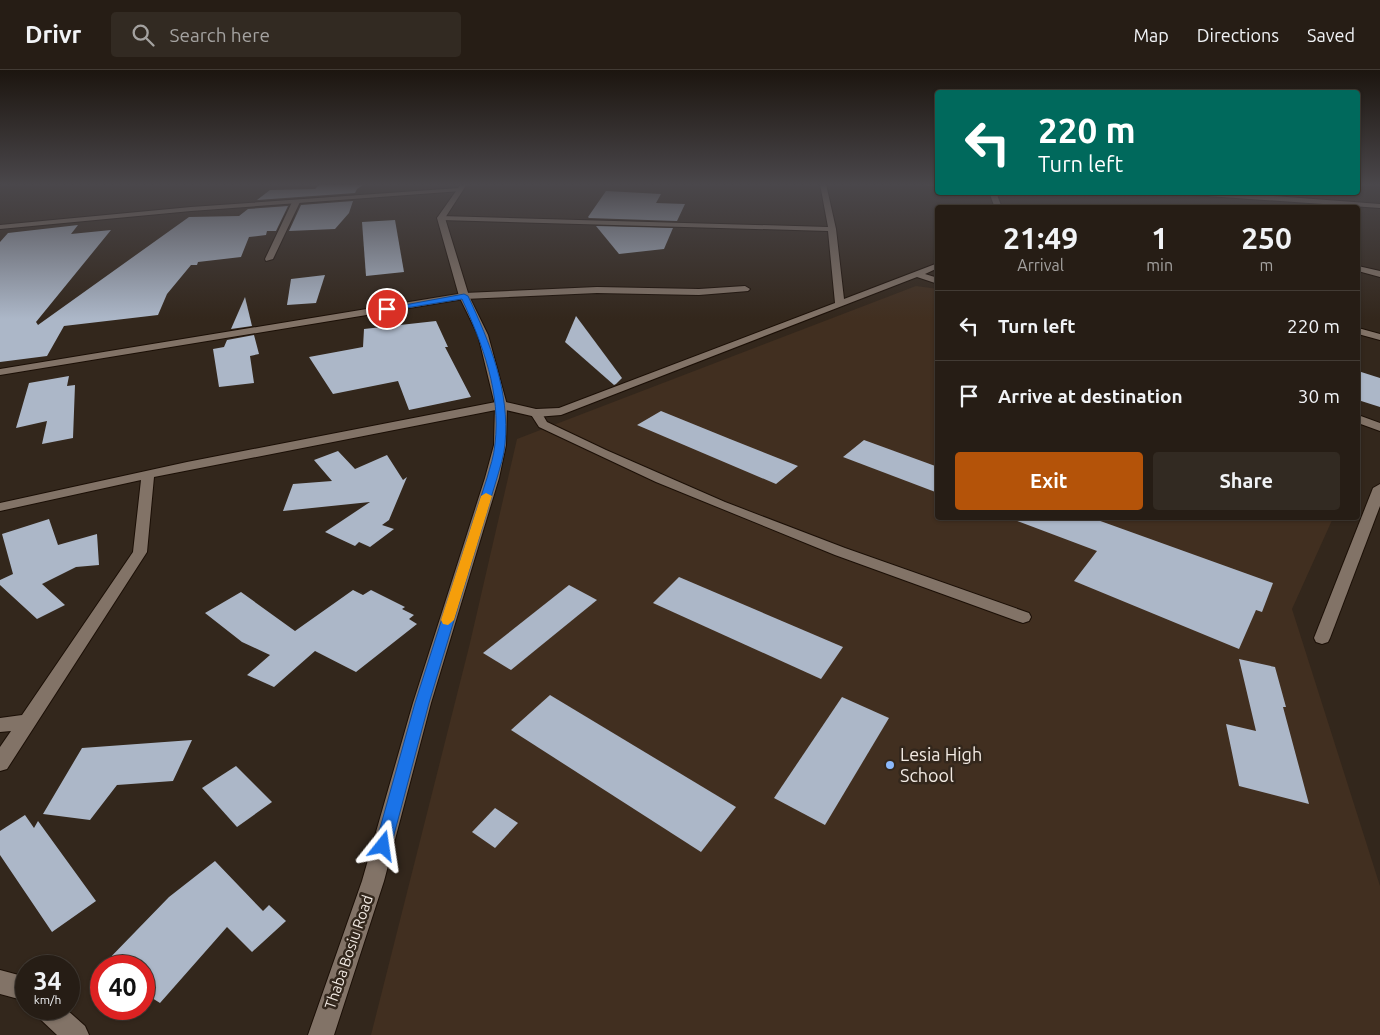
<!DOCTYPE html>
<style>
body{margin:0;font-family:Ubuntu,sans-serif;background:#322a22;color:#f1f3f6;height:100vh;display:flex;flex-direction:column;font-size:19px;white-space:nowrap}
*{box-sizing:border-box;margin:0}
p{font-size:16px;color:#a4a2a0}
.icon{flex:none;width:28px;height:28px;fill:none;stroke:currentColor;stroke-width:2;stroke-linecap:round;stroke-linejoin:round}
.map{position:relative;flex:1;overflow:hidden}
.panel{position:absolute;left:935px;top:135px;width:425px;height:315px;display:flex;flex-direction:column;background:#261d15;border-radius:5px;box-shadow:0 1px 4px #0004,0 0 0 1px #423b34}
.panel>*{flex:none}
.top-card{position:absolute;left:935px;top:20px;width:425px;height:105px;border-radius:5px;box-shadow:0 1px 4px #0004,0 0 0 1px #423b34;background:#00695c;color:#fff;overflow:hidden}
.speed{position:absolute;left:15px;top:885px;display:flex;gap:10px;font-size:25px;font-weight:700;text-align:center}
.speed>*{display:grid;place-content:center;width:65px;height:65px;border-radius:50%;background:#261d15;box-shadow:0 1px 4px #0004,0 0 0 1px #423b34;line-height:1}
.speed small{font-size:12px;font-weight:400}
.speed .limit{border:8px solid #d22;background:#fff;color:#111}
.pin{position:absolute;display:grid;place-items:center;width:42px;height:42px;color:#fff;margin:-21px;border:2px solid #fff;border-radius:50%;box-shadow:0 1px 5px #0007}
.me{position:absolute;width:55px;margin:-28px;rotate:15deg;stroke-linejoin:round;filter:drop-shadow(0 0 4px #0008)}
.turn{display:flex;align-items:center;gap:18px;height:105px;padding:0 20px;font-size:22px}
.turn .icon{width:65px;height:65px;stroke-width:2.5}
.turn b{display:block;font-size:35px;line-height:42px}
.eta{display:flex;justify-content:space-evenly;align-items:center;height:85px;text-align:center}
.eta b{font-size:30px;font-weight:700;line-height:35px}
.button{display:flex;gap:10px;margin-top:auto;padding:10px 20px}
.button a{flex:1;height:58px;border-radius:5px;background:#b45309;color:#fff;font-size:20px;font-weight:700;line-height:58px;text-align:center}
.button a+a{background:#322a22;color:#f1f3f6}
ul{padding:0;list-style:none}
li{display:flex;align-items:center;gap:15px;height:70px;padding:0 20px;border-top:1px solid #423b34}
li div{flex:1}
li b{display:block;font-size:19px}
li em{font-style:normal}
header{display:flex;align-items:center;gap:30px;box-sizing:border-box;height:70px;padding:0 25px;background:#261d15;border-bottom:1px solid #423b34}
header strong{font-size:24px}
nav{display:flex;gap:28px;margin-inline-start:auto;font-size:18px}
.search{width:350px;height:45px;background:#322a22;display:flex;align-items:center;gap:12px;box-sizing:border-box;padding:0 18px;border-radius:5px;color:#a4a2a0;font-size:19px}
.map>svg:first-child{display:block}
.built{fill:#412f20}
.building{fill:#acb7c8}
.lines{fill:none;stroke-linecap:round;stroke-linejoin:round}
.lane-casing{stroke:#1b0f06;stroke-width:2}
.street-casing{stroke:#1b0f06;stroke-width:2}
.secondary-casing{stroke:#1b0f06;stroke-width:2}
.lane{fill:#827367;fill-rule:evenodd}
.street{fill:#827367;fill-rule:evenodd}
.secondary{fill:#827367;fill-rule:evenodd}
.route{fill:#1a73e8;stroke:#114b97}
.slow{fill:#f59e0b}
.poi-dot{fill:#8cb9fc;stroke:#33271c;stroke-width:2}
.labels{text-anchor:middle;stroke-width:5;stroke-linejoin:round;paint-order:stroke}
.street-label{font-size:15px;fill:#f2eae3;stroke:#33271c}
.near-poi-label{font-size:18px;fill:#f2eae3;stroke:#33271c;text-anchor:start}
</style>
<header>
<strong>Drivr</strong>
<div class="search"><svg class="icon" aria-label="search" viewBox="0 0 24 24"><circle cx="10" cy="10" r="6"/><path d="M15 15l6 6"/></svg>Search here</div>
<nav><a>Map</a><a>Directions</a><a>Saved</a></nav>
</header>
<div class="map">
<svg width="1380" height="965" viewBox="0 0 1380 965">
<rect width="100%" height="100%" fill="#33271c"/>
<!-- built -->
<path class="built" d="M916,216l22,3v229h395l-41,91 88,277v149h-1009l99,-392 47,-204z"/>
<!-- building -->
<g class="building">
<path d="M320,114l43,1 -6,4 -2,4 -98,7 13,-10 45,-1z"/>
<path d="M606,121l55,3 -5,9 29,1 -8,17 -88,-3 -1,-1z"/>
<path d="M353,131l-4,12 -14,16 -46,2 12,-26z"/>
<path d="M288,136l-12,25h-9l-1,4 -17,2 -8,20 -43,5 -1,3h-6l-24,29 -9,21 -94,11 -17,30 -47,6v-120l8,-9 70,-8 -7,9 40,-4 -75,92 2,3 151,-108 50,-1 9,-7z"/>
<path d="M395,150l9,52 -38,4 -4,-54z"/>
<path d="M596,156l77,2 -9,21 -45,5z"/>
<path d="M325,205l-9,28 -29,2 4,-26z"/>
<path d="M245,227l7,29 -21,3z"/>
<path d="M576,246l46,62 -6,6 -2,1 -49,-43z"/>
<path d="M436,251l12,26h-3l26,50 -62,13 -11,-29 -65,13 -24,-37 54,-10 1,-18z"/>
<path d="M254,265l5,19 -9,2 4,27 -35,4 -6,-38 11,-2 3,-7z"/>
<path d="M1358,301l22,7v29l-22,-7z"/>
<path d="M69,306l-2,10 8,-1 -2,53 -31,6 5,-23 -31,7 13,-45z"/>
<path d="M661,341l69,28 68,27 -22,18 -139,-59z"/>
<path d="M864,370l74,27v26l-95,-36z"/>
<path d="M338,381l17,18 32,-14 16,25 4,-3 -18,43 -7,5 12,4 -24,18 -11,-5 -4,4 -30,-14 45,-30 -87,9 10,-27 39,-3 -18,-21z"/>
<path d="M1015,448h77l181,65 -11,29 -6,-2 -17,39 -165,-68 23,-30 -82,-31z"/>
<path d="M49,449l9,26 39,-11 2,31 -23,2 -34,17 23,21 -28,14 -37,-34v-5l13,-6 -11,-40z"/>
<path d="M679,507l164,70 -22,32 -168,-76z"/>
<path d="M569,515l28,15 -86,70 -28,-17z"/>
<path d="M353,520l10,5 8,-5 34,17 -3,2 12,6 -5,4 8,5 -61,48 -41,-21 -41,36 -27,-12 23,-20 -28,-13 -37,-29 36,-21 54,39z"/>
<path d="M1239,589l36,8 11,40h-3l26,97 -70,-18 -13,-62 30,7z"/>
<path d="M550,625l186,112 -35,45 -190,-122z"/>
<path d="M842,627l47,21 -64,107 -51,-27z"/>
<path d="M192,670l-19,41 -56,4 -27,35 -47,-6 39,-66z"/>
<path d="M236,696l36,36 -35,25 -35,-39z"/>
<path d="M495,738l23,15 -23,25 -23,-16z"/>
<path d="M25,745l9,13 4,-7 58,80 -44,31 -52,-77v-24z"/>
<path d="M215,791l48,50 6,-6 17,16 -34,31 -25,-25 -67,76 -16,-10v-27h-42l67,-69z"/>
</g>
<g class="lines">
<defs>
<g id="lane">
<path d="M293,130l7,2 -27,57 -7,2 -1,-2z"/>
<path d="M1358,196l22,5v6l-22,-6z"/>
<path d="M536,339l4,1 7,12 59,28 119,52 120,46 184,65 2,4 -2,4 -6,2 -6,-2 -182,-66 -179,-73 -117,-55 -9,-14z"/>
</g>
<g id="street">
<path d="M820,114h6l10,45 8,70 94,-36v5l-13,6 13,4v6l-21,-7 -356,138 -25,2 -35,-8 -347,68 -7,75 -140,217 -7,2v-24l11,-16 -11,1v-14l22,-3 111,-163 8,-72 -141,31v-8l187,-41 314,-61 35,8 23,-1 276,-105 -7,-72 -387,-11 -4,-2 4,-2 387,11z"/>
<path d="M924,114h14v2h-11z"/>
<path d="M459,118l2,1v2l-270,20 -191,18v-4l191,-18z"/>
<path d="M989,122h7l6,16h-7z"/>
<path d="M1150,122l83,1 147,11v4z"/>
<path d="M745,216l5,3 -2,2 -49,4 -102,-2 -133,6 -464,76v-6l464,-76 133,-6 102,2z"/>
<path d="M1358,258l22,6v6l-22,-6z"/>
<path d="M1358,345l22,8v8l-22,-8z"/>
<path d="M1380,414v22l-50,132 -2,4 -6,2 -6,-2 -2,-4 59,-150z"/>
<path d="M0,900l26,7v24l-26,-7z"/>
<path d="M35,939h31l19,17 4,9h-32l-18,-17z"/>
</g>
<path id="secondary" d="M461,114h6l-22,34 24,78 19,39 19,70 -1,40 -7,33 -68,225 -47,178 -50,154h-26l54,-154 51,-178 72,-225 9,-33 1,-40 -17,-70 -19,-39 -22,-78z"/>
</defs>
<!-- lane casing -->
<use href="#lane" class="lane-casing"/>
<!-- street casing -->
<use href="#street" class="street-casing"/>
<!-- secondary casing -->
<use href="#secondary" class="secondary-casing"/>
<!-- lane -->
<use href="#lane" class="lane"/>
<!-- street -->
<use href="#street" class="street"/>
<!-- secondary -->
<use href="#secondary" class="secondary"/>
</g>
<!-- sky -->
<linearGradient id="sky" x2="0" y2="1"><stop stop-color="#1c150f"/><stop offset="0.46" stop-color="#4a474b"/><stop offset="1" stop-color="#4a474b" stop-opacity="0"/></linearGradient>
<rect width="1380" height="249" fill="url(#sky)"/>
<!-- route -->
<path class="route" d="M464,224l4,2c22,47 42,95 37,148 -1,12 -5,23 -8,34l-68,225 -38,143 -2,5 -6,2 -6,-2 -2,-5 40,-143 72,-225c3,-11 7,-22 8,-34 6,-51 -12,-99 -33,-145l-75,12 -4,-2z"/>
<!-- slow -->
<path class="slow" d="M486,423l6,3 -38,124 -6,5 -5,-1 -2,-4 40,-124z"/>
<!-- markers -->
<circle class="poi-dot" cx="890" cy="695" r="5"/>
<g class="labels">
<!-- street labels -->
<g class="street-label">
<text transform="translate(349 882) rotate(-71)" y="5">Thaba Bosiu Road</text>
</g>
<!-- near-poi labels -->
<g class="near-poi-label">
<text x="900" y="691">Lesia High<tspan x="900" dy="21">School</tspan></text>
</g>
</g>
</svg>
<div class="speed"><div>34<small>km/h</small></div><div class="limit">40</div></div>
<div class="pin" style="left:387px;top:239px;background:#d93025"><svg class="icon" aria-label="arrive" viewBox="0 0 24 24"><path d="M6 21V4h12l-3 4 3 4H6"/></svg></div>
<svg class="me" style="left:383px;top:776px" viewBox="-20 -20 40 40"><path d="M0-17L14 15 0 8-14 15z" fill="#1a73e8" stroke="#fff" stroke-width="4"/></svg>
<div class="top-card">
<div class="turn"><svg class="icon" aria-label="left" viewBox="0 0 24 24"><path d="M17 20v-9H6M10 6l-5 5 5 5"/></svg><div><b>220 m</b>Turn left</div></div>
</div>
<section class="panel">
<div class="eta">
<div><b>21:49</b><p>Arrival</p></div>
<div><b>1</b><p>min</p></div>
<div><b>250</b><p>m</p></div>
</div>
<ul>
<li><svg class="icon" aria-label="left" viewBox="0 0 24 24"><path d="M17 20v-9H6M10 6l-5 5 5 5"/></svg><div><b>Turn left</b></div><em>220 m</em></li>
<li><svg class="icon" aria-label="arrive" viewBox="0 0 24 24"><path d="M6 21V4h12l-3 4 3 4H6"/></svg><div><b>Arrive at destination</b></div><em>30 m</em></li>
</ul>
<div class="button"><a>Exit</a><a>Share</a></div>
</section>
</div>
